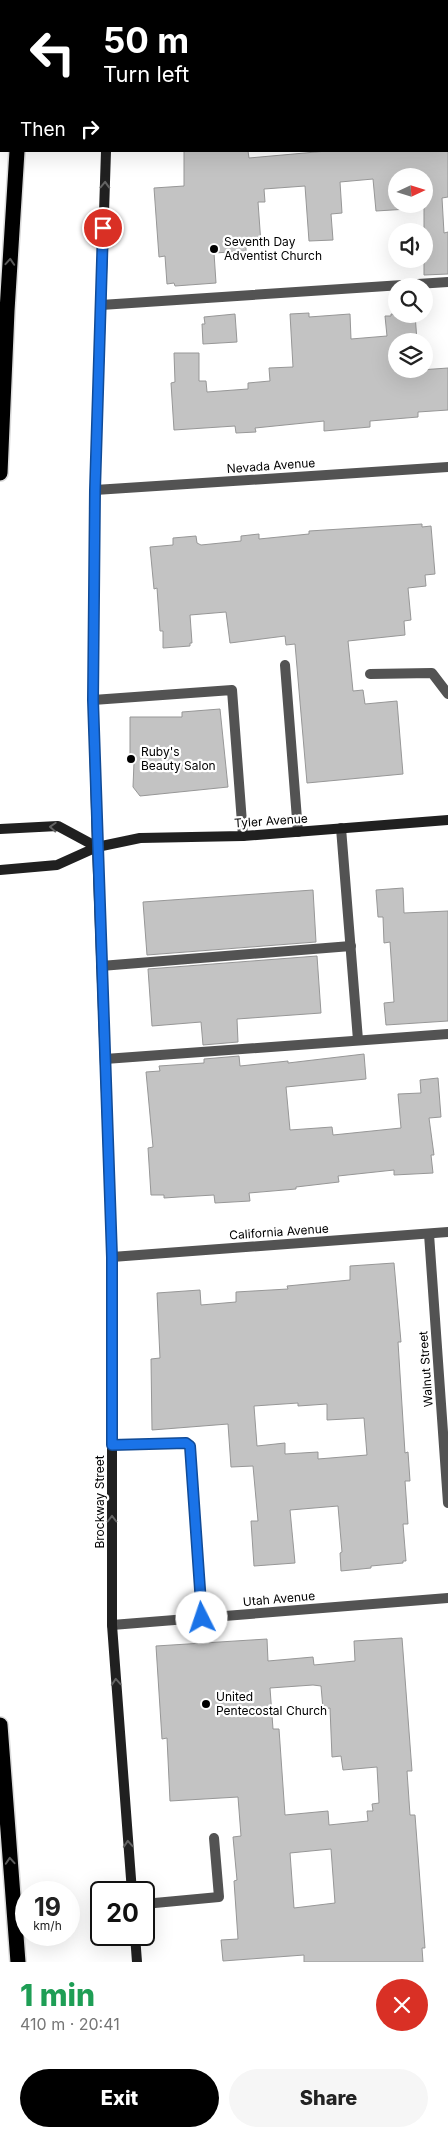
<!DOCTYPE html>
<meta charset="utf-8">
<style>
body{margin:0;font-family:Inter,sans-serif;background:#f6f6f6;color:#222;height:100vh;display:flex;flex-direction:column;font-size:19px;white-space:nowrap}
*{box-sizing:border-box;margin:0}
p{font-size:16px;color:#767676}
.icon{flex:none;width:28px;height:28px;fill:none;stroke:currentColor;stroke-width:2;stroke-linecap:round;stroke-linejoin:round}
.map{position:relative;height:1962px;overflow:hidden}
.details{display:flex;flex-direction:column;background:#fff;flex:1}
.details>*{flex:none}
.guide{position:absolute;left:0px;top:0px;width:449px;height:152px;box-shadow:0 5px 20px #0002;background:#000;color:#fff;overflow:hidden}
.needle{width:32px;rotate:86deg}
.fabs{position:absolute;left:388px;top:168px;display:grid;gap:10px}
.fabs a{display:grid;place-items:center;width:45px;height:45px;border-radius:50%;background:#fff;box-shadow:0 5px 20px #0002;font-size:25px}
.speed{position:absolute;left:15px;top:1881px;display:flex;gap:10px;font-size:25px;font-weight:700;text-align:center}
.speed>*{display:grid;place-content:center;width:65px;height:65px;border-radius:50%;background:#fff;box-shadow:0 5px 20px #0002;line-height:1}
.speed small{font-size:12px;font-weight:400}
.speed .limit{border:2px solid #111;border-radius:8px;background:#fff;color:#111}
.pin{position:absolute;display:grid;place-items:center;width:42px;height:42px;color:#fff;margin:-21px;border:2px solid #fff;border-radius:50%;box-shadow:0 1px 5px #0007}
.me{position:absolute;width:55px;margin:-28px;rotate:356deg;stroke-linejoin:round;filter:drop-shadow(0 0 4px #0008)}
.turn{display:flex;align-items:center;gap:18px;height:105px;padding:0 20px;font-size:22px}
.turn .icon{width:65px;height:65px;stroke-width:2.5}
.turn b{display:block;font-size:35px;line-height:42px}
.then{display:flex;align-items:center;height:48px;padding:0 20px;background:#0003;gap:10px;font-size:19px}
.round{display:grid;place-items:center;flex:none;width:52px;height:52px;border-radius:26px;background:#f6f6f6}
.headline{display:flex;align-items:center;justify-content:space-between;height:85px;padding:0 20px}
h1{font-size:30px;font-weight:800;line-height:38px;color:#1e9e55}
.cta{display:flex;gap:10px;margin-top:auto;padding:10px 20px}
.cta a{flex:1;height:58px;border-radius:30px;background:#000;color:#fff;font-size:20px;font-weight:800;line-height:58px;text-align:center}
.cta a+a{background:#f6f6f6;color:#222}
.map>svg:first-child{display:block}
.building{fill:#c3c3c3;stroke:#979797;fill-rule:evenodd}
.lines{fill:none;stroke-linecap:round;stroke-linejoin:round}
.highway-casing{stroke:#dbdbdb;stroke-width:18}
.lane{stroke:#535353;stroke-width:10}
.street{stroke:#535353;stroke-width:10}
.secondary{stroke:#202020;stroke-width:10}
.highway{stroke:#000;stroke-width:15}
.oneway{stroke:#636363}
.oneway2{stroke:#595959}
.route-casing{stroke:#114b97;stroke-width:12}
.route{stroke:#1a73e8;stroke-width:9}
.poi-dot{fill:#000;stroke:#fff;stroke-width:2}
.labels{text-anchor:middle;stroke-width:4.5;stroke-linejoin:round;paint-order:stroke}
.poi-label{font-size:12px;fill:#000;stroke:#fff;text-anchor:start}
.street-label{font-size:12px;fill:#000;stroke:#fff}
</style>
<div class="map">
<svg width="448" height="1962" viewBox="0 0 448 1962">
<rect width="100%" height="100%" fill="#fff"/>
<!-- building -->
<g class="building">
<path d="M184,151h64l1,7 78,-7h121v46l-6,1 2,35 4,-1v42l-24,1v-67l-48,3 -3,-32 -33,3 2,31 -11,1 2,26 -24,1 -4,-55 -41,3 1,13h-7l3,42 -15,1v6l-32,2 2,30 -41,3 -1,-3 -7,1 -2,-28 -6,1 -5,-69 30,-2zM396,176h28v28h-28z"/>
<path d="M309,313v4l41,-3 1,25 36,-3 -2,-20h6v-2h24l2,27h-21v28h24v1l28,-2v42l-30,2v5l-48,4v6l-46,4v-10l-69,7 1,4 -20,1 -1,-7 -61,4 -3,-47 4,-1 -1,-29h25v28h7l1,11 41,-3v-6l22,-2 -1,-13 24,-1 -3,-53z"/>
<path d="M235,314l2,28 -34,2 -1,-20h3l-1,-7z"/>
<path d="M422,524v3l9,-1 4,48 -10,1 1,11 -18,2 3,32 -7,1 1,14 -57,6 5,50 10,-1 2,14 32,-3 6,73 -96,9 -12,-139 -9,1 -1,-9 -55,7 -4,-31 -36,3 2,28h-2v3l-27,2v-17h-3l-3,-43 -3,1 -4,-42 23,-2v-7l23,-2 1,7 4,2 40,-4v-5l18,-2v5l50,-5v-3z"/>
<path d="M220,709l8,78 -88,9 -7,-9 1,-25h-4v-45h52v-5z"/>
<path d="M403,888l1,25 44,-2v110l-62,4 -2,-22 10,-1 -4,-60 -6,1 -1,-26h-5l-2,-27z"/>
<path d="M313,890l3,52 -169,13 -4,-53z"/>
<path d="M317,956l4,57 -84,6 1,23 -35,3 -2,-23 -49,4 -4,-57z"/>
<path d="M364,1054l2,25 -80,8 4,43 42,-3 1,8 68,-7 -3,-34 23,-1 -1,-13 18,-2 3,39 -12,1 5,37h-3l2,18 -39,2v-5l-56,6 1,6 -43,5v2l-47,4 1,8 -35,2 -1,-8 -35,2 -15,1v-3h-13l-3,-47 5,-1 -7,-75 14,-1 -1,-5 45,-3v-4l35,-3 1,10 48,-5v2z"/>
<path d="M394,1263l7,79h-3l7,111 3,-1 2,29h-5l3,43h-5l3,37h-3v2l-32,3v2l-30,3 -1,-18 2,-1 -4,-46 -48,4 5,53 -41,3 -3,-45h7l-5,-55 -22,1 -3,-43 -76,6 -1,-71 9,-1 -3,-65 43,-3 1,15 35,-3v-10l52,-3 -1,-3 63,-6v-14zM298,1403v3l29,-2v16l37,-2 3,37 -49,4v-7l-33,2v-11l-28,3 -3,-40z"/>
<path d="M402,1638l10,133h-5l3,44h5l10,133h-3l1,14h-119v-7l-81,6 -2,-21 17,-1 -4,-58 3,-1 -4,-43 8,-1 -3,-39 -68,4 -3,-63 -5,1 -6,-93 111,-7 1,22 45,-4 1,8 41,-4 -1,-20zM313,1685l8,1 2,23 7,-1 2,49 9,-1 2,14 34,-3 2,36 -7,1 1,7h-6l1,10 -39,4 -1,-14 -43,4 -6,-86h-6l-3,-41zM331,1849l4,54 -41,5 -4,-55z"/>
</g>
<g class="lines">
<defs>
<g id="highway">
<path d="M25,1v-1"/>
<path d="M53,1v-1"/>
<path d="M0,473l7,-162 10,-160"/>
<path d="M0,1725l18,237"/>
</g>
</defs>
<!-- highway casing -->
<use href="#highway" class="highway-casing"/>
<!-- lane -->
<g class="lane">
<path d="M101,305l347,-23"/>
<path d="M285,665l13,167"/>
<path d="M370,674l62,-1 16,21"/>
<path d="M93,700l139,-10 11,146"/>
<path d="M341,828l17,212"/>
<path d="M101,966l250,-20"/>
<path d="M105,1059l343,-25"/>
<path d="M112,1445l74,-2 4,3 12,172"/>
<path d="M144,1904l75,-7 -5,-59"/>
</g>
<!-- street -->
<g class="street">
<path d="M95,490l353,-23"/>
<path d="M429,1234l19,269"/>
<path d="M112,1257l336,-25"/>
<path d="M112,1625l336,-27"/>
</g>
<!-- secondary -->
<g class="secondary">
<path d="M113,1v-1"/>
<path d="M106,151l-11,339 -2,210 4,147 15,410v368l20,267"/>
<path d="M0,829l58,-3 39,21"/>
<path d="M0,870l57,-5 40,-18 43,-9 103,-2 205,-16"/>
<path d="M135,1935l2,27"/>
</g>
<!-- highway -->
<use href="#highway" class="highway"/>
</g>
<!-- one-way arrows -->
<defs><path id="oneway-chevron" d="M-2-3.5L2.5 0L-2 3.5" fill="none" stroke-width="1.6" stroke-linecap="round" stroke-linejoin="round" transform="scale(1.25)"/></defs>
<g class="oneway">
<use href="#oneway-chevron" transform="translate(105 185) rotate(-88)"/>
<use href="#oneway-chevron" transform="translate(53 827) rotate(-177)"/>
<use href="#oneway-chevron" transform="translate(112 1519) rotate(-90)"/>
<use href="#oneway-chevron" transform="translate(116 1682) rotate(-94)"/>
<use href="#oneway-chevron" transform="translate(128 1844) rotate(-94)"/>
</g>
<g class="oneway2">
<use href="#oneway-chevron" transform="translate(10 262) rotate(-86)"/>
<use href="#oneway-chevron" transform="translate(10 1861) rotate(-94)"/>
</g>
<g class="lines">
<defs>
<path id="route" d="M103,228l-8,262 -2,210 19,557v188l74,-2 4,3 12,172"/>
</defs>
<!-- route casing -->
<use href="#route" class="route-casing"/>
<!-- route -->
<use href="#route" class="route"/>
</g>
<!-- markers -->
<g class="poi-dot">
<circle cx="214" cy="249" r="5"/>
<circle cx="131" cy="759" r="5"/>
<circle cx="206" cy="1704" r="5"/>
</g>
<g class="labels">
<!-- poi labels -->
<g class="poi-label">
<text x="224" y="246">Seventh Day<tspan x="224" dy="14">Adventist Church</tspan></text>
<text x="141" y="756">Ruby's<tspan x="141" dy="14">Beauty Salon</tspan></text>
<text x="216" y="1701">United<tspan x="216" dy="14">Pentecostal Church</tspan></text>
</g>
<!-- street labels -->
<g class="street-label">
<text transform="translate(271 466) rotate(-4)" y="4">Nevada Avenue</text>
<text transform="translate(271 821) rotate(-4)" y="4">Tyler Avenue</text>
<text transform="translate(279 1232) rotate(-4)" y="4">California Avenue</text>
<text transform="translate(426 1369) rotate(-94)" y="4">Walnut Street</text>
<text transform="translate(100 1502) rotate(-90)" y="4">Brockway Street</text>
<text transform="translate(279 1599) rotate(-5)" y="4">Utah Avenue</text>
</g>
</g>
</svg>
<div class="fabs">
<a><svg class="needle" viewBox="-14 -14 28 28"><path d="M0-13l5 13h-10z" fill="#e53935"/><path d="M0 13l5-13h-10z" fill="#767676"/></svg></a>
<a><svg class="icon" aria-label="sound" viewBox="0 0 24 24"><path d="M4 9h4l5-4v14l-5-4H4zM17 9q2 3 0 6"/></svg></a>
<a><svg class="icon" aria-label="search" viewBox="0 0 24 24"><circle cx="10" cy="10" r="6"/><path d="M15 15l6 6"/></svg></a>
<a><svg class="icon" aria-label="layers" viewBox="0 0 24 24"><path d="M12 4l9 5-9 5-9-5zM3 14l9 5 9-5"/></svg></a>
</div>
<div class="speed"><div>19<small>km/h</small></div><div class="limit">20</div></div>
<div class="pin" style="left:103px;top:228px;background:#d93025"><svg class="icon" aria-label="arrive" viewBox="0 0 24 24"><path d="M6 21V4h12l-3 4 3 4H6"/></svg></div>
<svg class="me" style="left:202px;top:1618px" viewBox="-20 -20 40 40"><circle r="19" fill="#fff"/><path d="M0-13L10 11 0 6-10 11z" fill="#1a73e8"/></svg>
<div class="guide">
<div class="turn"><svg class="icon" aria-label="left" viewBox="0 0 24 24"><path d="M17 20v-9H6M10 6l-5 5 5 5"/></svg><div><b>50 m</b>Turn left</div></div>
<div class="then">Then<svg class="icon" aria-label="right" viewBox="0 0 24 24"><path d="M7 20v-9h11M14 6l5 5-5 5"/></svg></div>
</div>
</div>
<section class="details">
<div class="headline"><div><h1>1 min</h1><p>410 m · 20:41</p></div><a class="round" style="background:#d93025;color:#fff"><svg class="icon" aria-label="close" viewBox="0 0 24 24"><path d="M6 6l12 12M18 6L6 18"/></svg></a></div>
<div class="cta"><a>Exit</a><a>Share</a></div>
</section>
